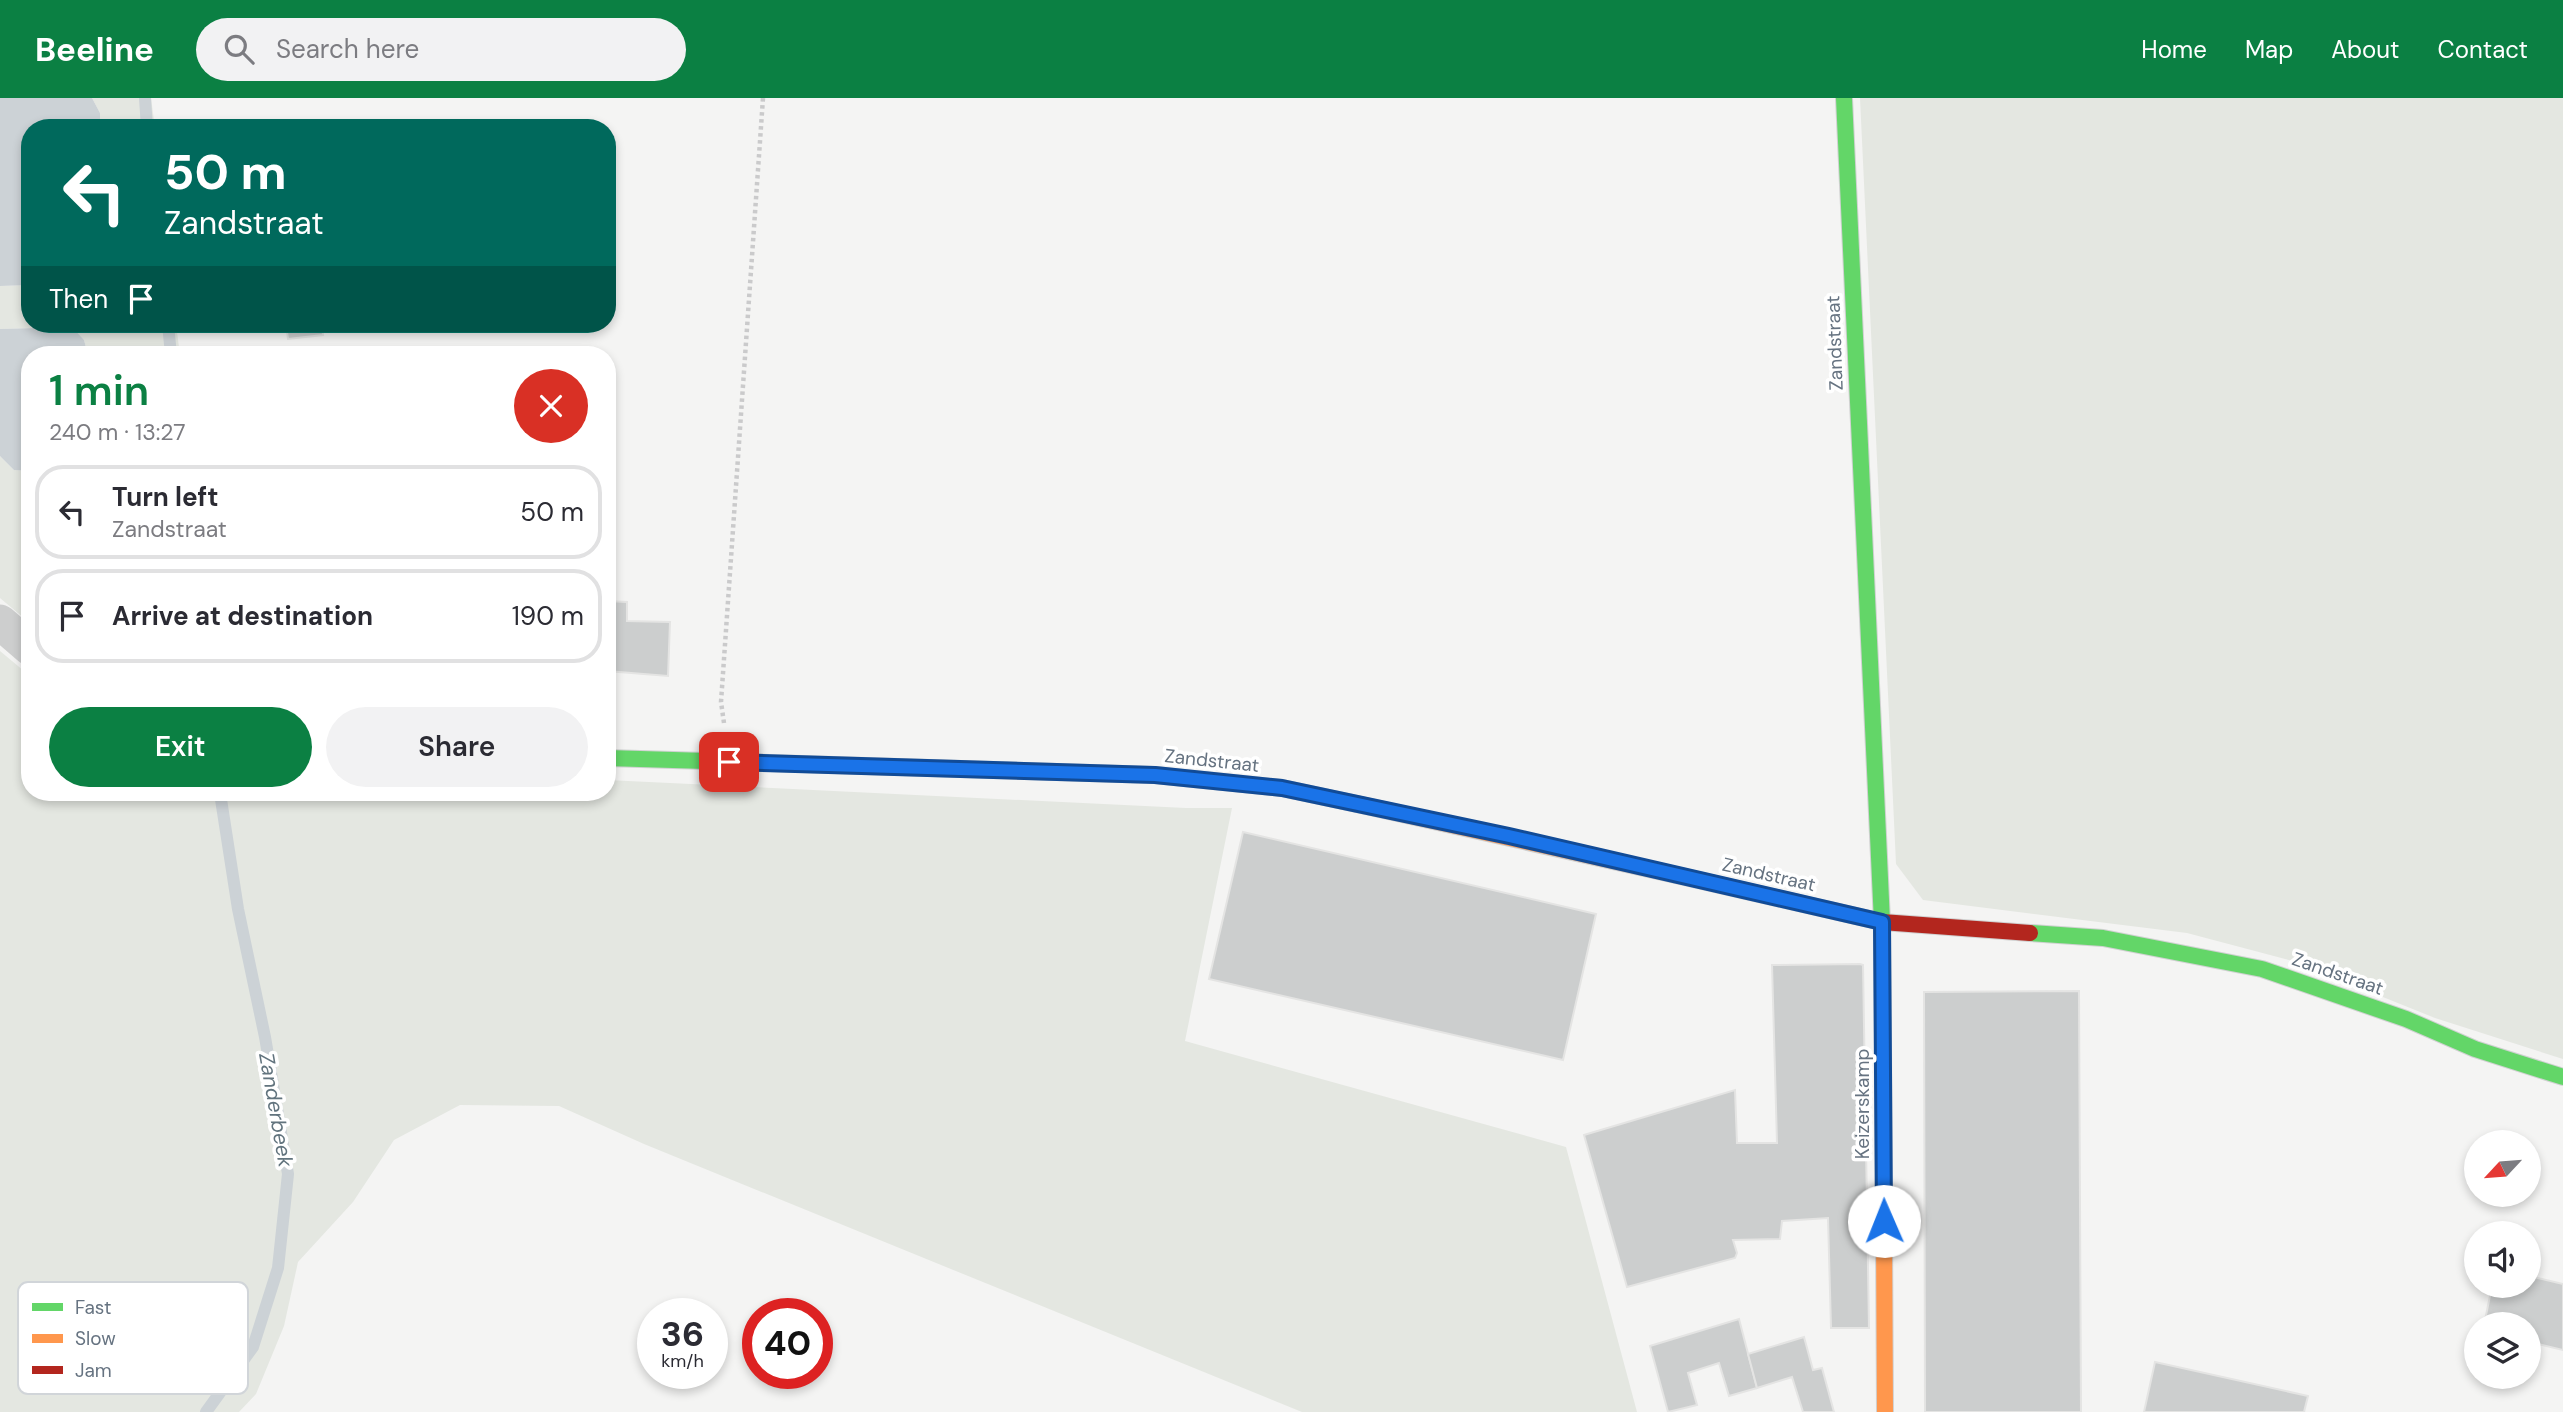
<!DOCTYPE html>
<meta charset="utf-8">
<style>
body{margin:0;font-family:"DM Sans",sans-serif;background:#f2f2f3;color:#2b2b33;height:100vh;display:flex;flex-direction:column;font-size:26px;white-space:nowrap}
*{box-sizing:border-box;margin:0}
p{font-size:23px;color:#7c7c81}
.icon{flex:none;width:38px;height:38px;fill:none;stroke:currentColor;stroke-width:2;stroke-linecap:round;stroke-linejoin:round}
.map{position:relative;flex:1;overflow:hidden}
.sheet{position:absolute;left:21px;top:248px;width:595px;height:455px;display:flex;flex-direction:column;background:#fff;border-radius:28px;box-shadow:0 4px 10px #0003}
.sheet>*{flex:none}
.top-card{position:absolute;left:21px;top:21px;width:595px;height:214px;border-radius:28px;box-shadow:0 4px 10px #0003;background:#00695c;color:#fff;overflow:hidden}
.needle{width:46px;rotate:244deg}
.fabs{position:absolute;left:2464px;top:1032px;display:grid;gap:14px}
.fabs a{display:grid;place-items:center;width:77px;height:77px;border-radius:50%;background:#fff;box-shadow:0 4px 10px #0003;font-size:35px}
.speed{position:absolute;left:637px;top:1200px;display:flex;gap:14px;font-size:35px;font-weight:700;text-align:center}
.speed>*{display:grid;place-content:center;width:91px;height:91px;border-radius:50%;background:#fff;box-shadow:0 4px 10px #0003;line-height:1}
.speed small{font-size:18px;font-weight:400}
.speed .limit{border:10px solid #d22;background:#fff;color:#111}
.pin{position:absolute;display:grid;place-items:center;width:60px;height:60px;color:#fff;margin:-30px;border-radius:14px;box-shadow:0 4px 10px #0006}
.me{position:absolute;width:77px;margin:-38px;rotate:359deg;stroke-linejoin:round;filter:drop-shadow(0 0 5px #0008)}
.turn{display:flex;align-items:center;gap:24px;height:147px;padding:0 28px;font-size:32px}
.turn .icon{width:91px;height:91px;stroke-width:2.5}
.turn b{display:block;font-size:49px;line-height:60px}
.then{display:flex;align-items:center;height:66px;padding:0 28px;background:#0003;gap:14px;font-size:26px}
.round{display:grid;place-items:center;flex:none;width:74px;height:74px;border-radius:37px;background:#f2f2f3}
.summary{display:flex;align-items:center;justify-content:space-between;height:119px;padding:0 28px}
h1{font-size:42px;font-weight:600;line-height:52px;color:#0b8043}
.primary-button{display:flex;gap:14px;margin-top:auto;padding:14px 28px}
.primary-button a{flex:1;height:80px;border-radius:42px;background:#0b8043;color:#fff;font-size:28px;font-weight:600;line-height:80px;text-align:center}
.primary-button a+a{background:#f2f2f3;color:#2b2b33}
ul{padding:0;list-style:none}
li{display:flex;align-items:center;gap:21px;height:94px;margin:0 14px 10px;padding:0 14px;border:4px solid #e1e1e2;border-radius:28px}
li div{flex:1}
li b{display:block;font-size:26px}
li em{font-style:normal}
header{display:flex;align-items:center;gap:42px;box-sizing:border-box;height:98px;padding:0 35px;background:#0b8043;color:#fff}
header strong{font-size:33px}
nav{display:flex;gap:38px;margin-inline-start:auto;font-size:24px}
.search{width:490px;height:63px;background:#f2f2f3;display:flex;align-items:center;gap:18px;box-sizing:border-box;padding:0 24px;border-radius:38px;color:#7c7c81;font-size:26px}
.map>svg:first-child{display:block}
.green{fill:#e4e7e1}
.water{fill:#ccd2d6}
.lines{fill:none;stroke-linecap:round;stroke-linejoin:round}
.stream{stroke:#ccd2d6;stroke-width:12}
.building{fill:#cccece;stroke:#e4e4e3;stroke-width:2}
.fast-casing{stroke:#d0d1d1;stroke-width:18}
.slow-casing{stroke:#d0d1d1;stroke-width:18}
.jam-casing{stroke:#d0d1d1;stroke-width:18}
.path{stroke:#cacacb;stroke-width:4.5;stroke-dasharray:3.5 3.5;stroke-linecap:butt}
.street{stroke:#cdcece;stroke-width:35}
.fast{stroke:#63d668;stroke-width:16}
.slow{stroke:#ff974d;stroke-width:16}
.jam{stroke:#b3261e;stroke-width:16}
.route-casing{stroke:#114b97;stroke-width:18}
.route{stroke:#1a73e8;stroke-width:12}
.labels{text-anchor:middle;stroke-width:7;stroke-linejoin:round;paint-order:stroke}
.street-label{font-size:19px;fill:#667381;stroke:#fff}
.water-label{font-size:21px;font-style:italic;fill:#62747e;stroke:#fff}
.key{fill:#fff;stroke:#d1d5d9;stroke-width:2}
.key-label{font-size:19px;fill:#667381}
</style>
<header>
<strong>Beeline</strong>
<div class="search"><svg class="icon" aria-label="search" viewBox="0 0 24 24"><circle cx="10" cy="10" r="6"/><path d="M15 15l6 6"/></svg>Search here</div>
<nav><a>Home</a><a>Map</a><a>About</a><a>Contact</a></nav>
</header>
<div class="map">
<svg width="2563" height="1314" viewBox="0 0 2563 1314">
<rect width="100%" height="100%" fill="#f4f4f3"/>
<!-- green -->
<g class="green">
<path d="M92,0h59l4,30h-55v-15z"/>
<path d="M1860,0h703v961l-128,-41 -139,-56 -109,-29 -264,-33 -27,-36z"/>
<path d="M30,187v39h146l4,31h-92l-4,-15 -12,-13 -72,2v-43z"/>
<path d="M0,358l14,14 16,1v152l-30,-25z"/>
<path d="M0,553l30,25v117h577v-13l579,28h46l-47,233 381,106 71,265h-335l-658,-268 -85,-38 -99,-1 -66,35 -41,62 -55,60 -14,64 -28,68 -17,18h-239z"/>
</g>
<!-- water -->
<g class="water">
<path d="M0,0h92l8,15v15h-70v157l-30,1z"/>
<path d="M72,229l12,13 4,15h-58v116l-16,-1 -14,-14v-127z"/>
</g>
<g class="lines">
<!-- stream -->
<g class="stream">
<path d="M145,0l2,30"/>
<path d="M168,226l3,31"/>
<path d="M206,1314l47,-65 25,-79 10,-94 -23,-137 -27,-128 -18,-116"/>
</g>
</g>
<!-- building -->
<g class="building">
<path d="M286,226h36l1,11 -35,4z"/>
<path d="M607,503l20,1v19l43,1 -2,54 -61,-5z"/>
<path d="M1243,734l353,82 -33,146 -354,-81z"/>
<path d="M1860,866l3,1 6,363h-38l-3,-110 -46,3 -2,18 -47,1 4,13 -2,5 -108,29 -43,-152 151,-45 2,53h40l-5,-178z"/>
<path d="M2079,893l2,421h-156l-1,-420z"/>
<path d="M2529,1178l34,8v66l-34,-8v-17h-45l8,-39h37z"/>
<path d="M1739,1221l18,69 -28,8 -10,-33 -31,10 9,32 -29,7 -18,-66z"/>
<path d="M1804,1239l9,33 9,-2 12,44h-31l-11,-35 -35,11 -9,-34z"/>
<path d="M2155,1264l153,34 -4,16h-160z"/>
</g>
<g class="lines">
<defs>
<g id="fast">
<path d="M1844,0l38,824 1,124"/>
<path d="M607,660l548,17 127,13 75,16"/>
<path d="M2030,835l73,5 159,31 144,50 69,30 88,28"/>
</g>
<g id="slow">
<path d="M1357,706l319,71"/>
<path d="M1883,948l2,366"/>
</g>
<path id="jam" d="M1676,777l206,47 148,11"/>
</defs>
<!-- fast casing -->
<use href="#fast" class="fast-casing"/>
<!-- slow casing -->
<use href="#slow" class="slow-casing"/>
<!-- jam casing -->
<use href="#jam" class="jam-casing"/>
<!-- path -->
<path class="path" d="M724,625l-3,-21 42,-604"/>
<!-- street -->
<path class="street" d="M0,524l30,26"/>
<!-- fast -->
<use href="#fast" class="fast"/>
<!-- slow -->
<use href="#slow" class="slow"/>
<!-- jam -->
<use href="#jam" class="jam"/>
</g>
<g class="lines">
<defs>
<path id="route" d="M729,664l426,13 127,13 227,48 373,86 2,299"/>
</defs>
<!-- route casing -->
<use href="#route" class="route-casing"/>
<!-- route -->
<use href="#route" class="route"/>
</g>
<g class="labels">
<!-- street labels -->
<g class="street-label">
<text transform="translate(1834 245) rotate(-92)" y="7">Zandstraat</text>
<text transform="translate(1212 662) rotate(6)" y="7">Zandstraat</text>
<text transform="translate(1769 776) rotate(13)" y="7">Zandstraat</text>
<text transform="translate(2338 875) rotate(19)" y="7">Zandstraat</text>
<text transform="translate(1862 1006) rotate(-90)" y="7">Keizerskamp</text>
</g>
<!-- water labels -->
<g class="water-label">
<text transform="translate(276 1012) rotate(80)" y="7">Zanderbeek</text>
</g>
</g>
<!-- legend -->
<rect x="18" y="1184" width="230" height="112" rx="10" class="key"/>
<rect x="32" y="1205" width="31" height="8" fill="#63d668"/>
<rect x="32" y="1236" width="31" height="9" fill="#ff974d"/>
<rect x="32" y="1268" width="31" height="8" fill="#b3261e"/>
<g class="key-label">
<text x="75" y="1216">Fast</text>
<text x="75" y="1247">Slow</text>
<text x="75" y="1279">Jam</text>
</g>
</svg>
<div class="fabs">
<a><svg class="needle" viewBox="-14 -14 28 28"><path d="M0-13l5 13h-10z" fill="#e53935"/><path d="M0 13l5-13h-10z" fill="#7c7c81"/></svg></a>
<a><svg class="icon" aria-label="sound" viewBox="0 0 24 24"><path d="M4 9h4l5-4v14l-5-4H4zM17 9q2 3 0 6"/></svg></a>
<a><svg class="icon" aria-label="layers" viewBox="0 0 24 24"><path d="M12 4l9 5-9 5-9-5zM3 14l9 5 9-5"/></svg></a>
</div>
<div class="speed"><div>36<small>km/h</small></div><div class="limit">40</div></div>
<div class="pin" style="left:729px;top:664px;background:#d93025"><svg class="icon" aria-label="arrive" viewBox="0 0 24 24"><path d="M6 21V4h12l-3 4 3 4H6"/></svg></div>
<svg class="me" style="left:1884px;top:1123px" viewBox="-20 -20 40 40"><circle r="19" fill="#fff"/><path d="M0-13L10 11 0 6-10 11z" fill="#1a73e8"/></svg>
<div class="top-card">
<div class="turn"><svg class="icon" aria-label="left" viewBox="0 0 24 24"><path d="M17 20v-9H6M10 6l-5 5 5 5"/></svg><div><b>50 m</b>Zandstraat</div></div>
<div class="then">Then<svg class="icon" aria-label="arrive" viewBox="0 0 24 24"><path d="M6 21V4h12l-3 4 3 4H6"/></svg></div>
</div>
<section class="sheet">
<div class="summary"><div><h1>1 min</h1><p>240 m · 13:27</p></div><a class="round" style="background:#d93025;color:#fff"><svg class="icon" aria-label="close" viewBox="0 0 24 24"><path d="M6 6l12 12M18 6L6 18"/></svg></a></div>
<ul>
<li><svg class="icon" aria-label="left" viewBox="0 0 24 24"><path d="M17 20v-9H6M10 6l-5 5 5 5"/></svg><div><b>Turn left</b><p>Zandstraat</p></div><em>50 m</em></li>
<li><svg class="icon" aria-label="arrive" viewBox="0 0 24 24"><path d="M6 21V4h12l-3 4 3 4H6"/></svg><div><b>Arrive at destination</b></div><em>190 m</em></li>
</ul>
<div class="primary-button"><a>Exit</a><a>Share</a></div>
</section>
</div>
